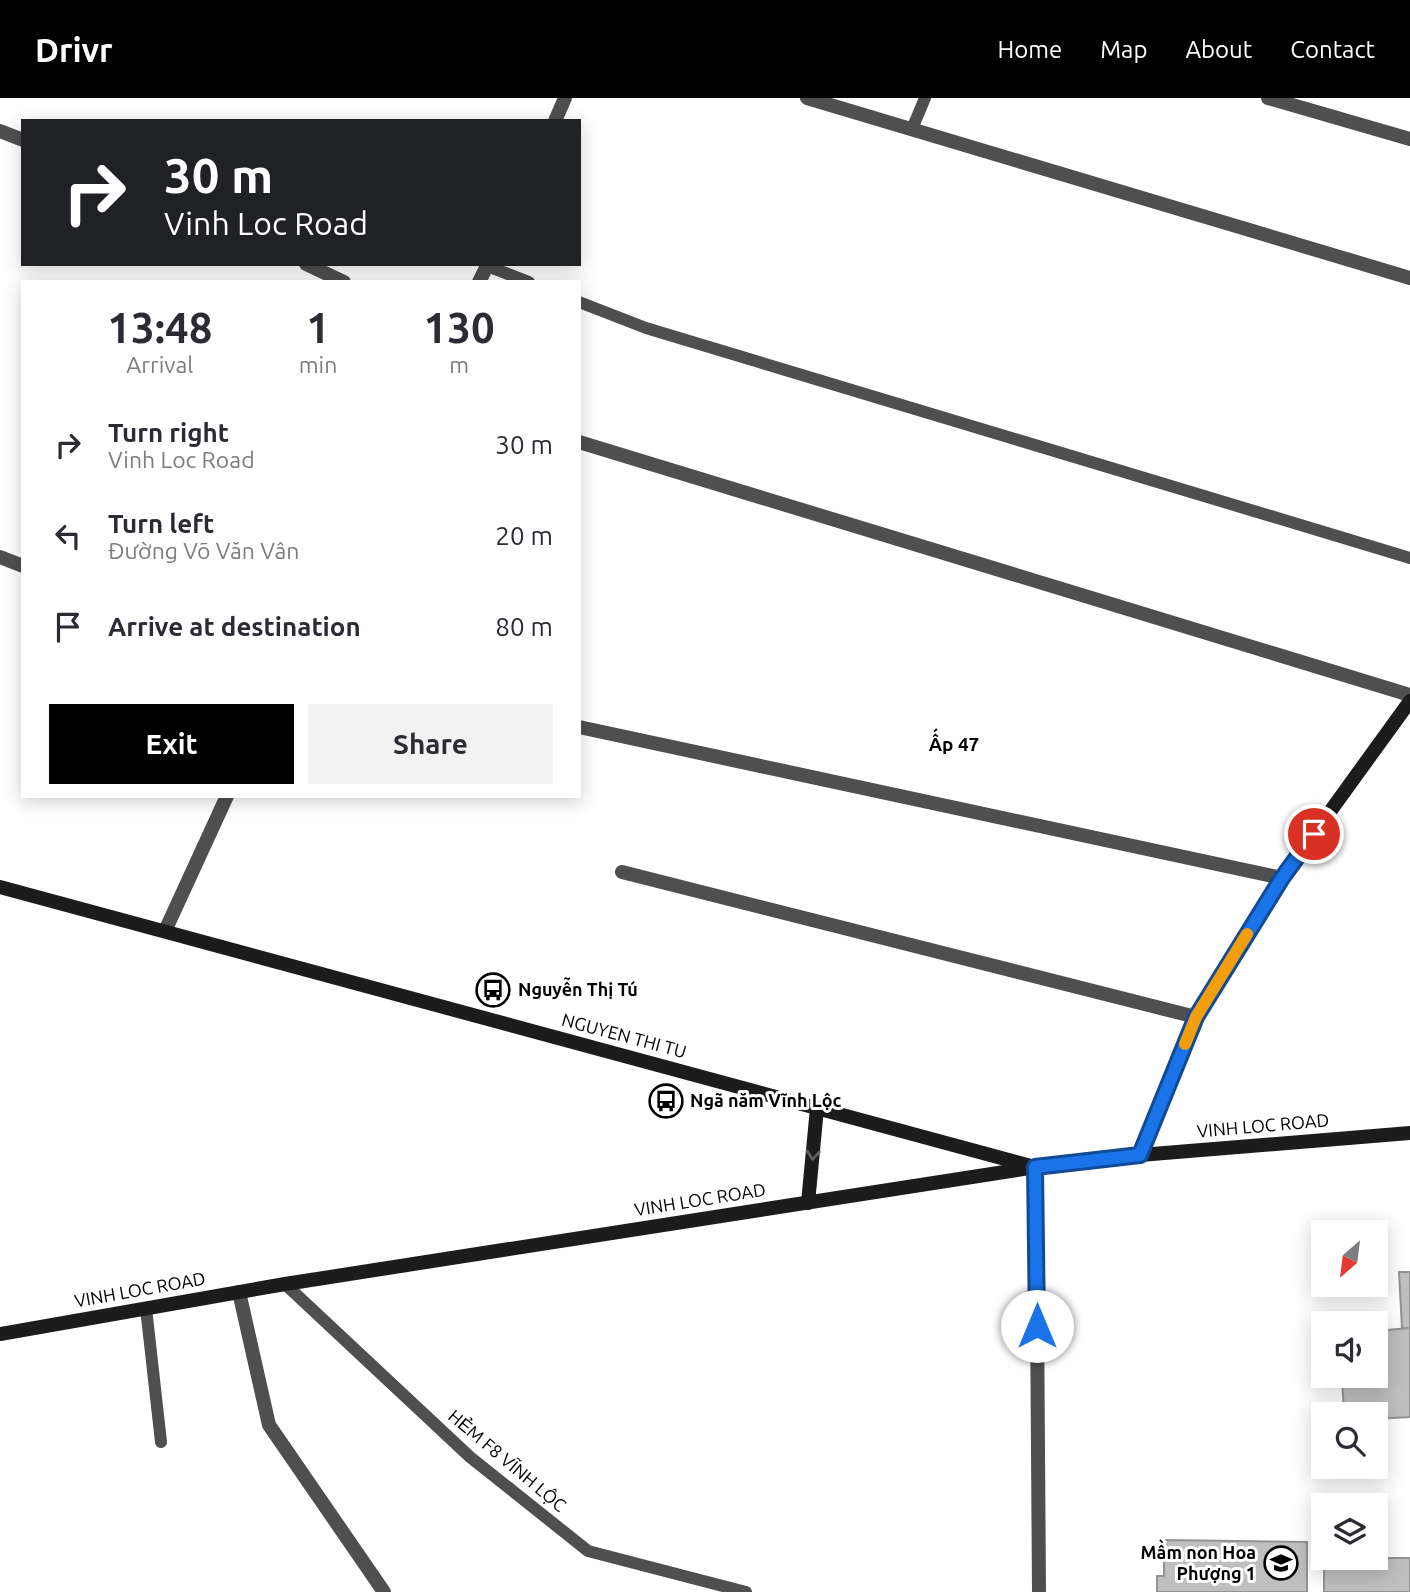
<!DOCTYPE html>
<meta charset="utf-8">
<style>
body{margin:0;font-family:Ubuntu,sans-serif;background:#f2f2f3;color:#2b2b33;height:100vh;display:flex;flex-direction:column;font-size:26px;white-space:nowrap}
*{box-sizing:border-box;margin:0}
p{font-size:23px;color:#7c7c81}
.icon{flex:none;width:38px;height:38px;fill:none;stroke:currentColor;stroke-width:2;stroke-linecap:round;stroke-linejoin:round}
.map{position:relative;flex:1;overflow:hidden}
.panel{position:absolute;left:21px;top:182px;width:560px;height:518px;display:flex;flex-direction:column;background:#fff;border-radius:0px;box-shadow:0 4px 18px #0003}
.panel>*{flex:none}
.banner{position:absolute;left:21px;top:21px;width:560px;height:147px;border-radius:0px;box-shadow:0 4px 18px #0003;background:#202124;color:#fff;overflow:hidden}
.needle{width:46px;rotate:208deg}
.tools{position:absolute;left:1311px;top:1122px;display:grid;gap:14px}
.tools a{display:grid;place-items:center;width:77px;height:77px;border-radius:0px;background:#fff;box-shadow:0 4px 18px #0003;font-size:35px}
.pin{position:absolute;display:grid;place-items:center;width:60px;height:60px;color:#fff;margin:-30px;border:4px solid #fff;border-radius:50%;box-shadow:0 2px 7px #0007}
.me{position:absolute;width:77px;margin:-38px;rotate:0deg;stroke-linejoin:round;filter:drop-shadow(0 0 5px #0008)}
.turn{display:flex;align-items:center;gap:24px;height:147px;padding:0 28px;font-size:32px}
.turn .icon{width:91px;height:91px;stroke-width:2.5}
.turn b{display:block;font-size:49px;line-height:60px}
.eta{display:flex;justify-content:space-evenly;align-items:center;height:119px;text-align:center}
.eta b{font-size:42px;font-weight:700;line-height:49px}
.primary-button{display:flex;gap:14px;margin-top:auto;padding:14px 28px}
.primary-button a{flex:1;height:80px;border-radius:0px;background:#000;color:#fff;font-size:28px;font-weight:700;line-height:80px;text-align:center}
.primary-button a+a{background:#f2f2f3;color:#2b2b33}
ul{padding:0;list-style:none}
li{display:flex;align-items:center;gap:21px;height:91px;padding:0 28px}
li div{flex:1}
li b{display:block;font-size:26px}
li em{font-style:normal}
header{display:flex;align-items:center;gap:42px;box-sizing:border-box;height:98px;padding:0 35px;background:#000;color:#fff}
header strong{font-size:33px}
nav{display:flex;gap:38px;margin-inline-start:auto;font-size:24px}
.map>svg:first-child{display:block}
.building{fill:#bfbfbf;stroke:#939393;stroke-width:2}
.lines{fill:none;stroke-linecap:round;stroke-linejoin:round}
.lane{stroke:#4f4f4f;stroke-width:12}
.street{stroke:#4f4f4f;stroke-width:14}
.secondary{stroke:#1c1c1c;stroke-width:14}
.oneway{stroke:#606060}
.route-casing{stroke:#114b97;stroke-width:18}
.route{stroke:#1a73e8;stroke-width:12}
.slow{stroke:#f59e0b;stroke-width:12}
.labels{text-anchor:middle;stroke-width:6;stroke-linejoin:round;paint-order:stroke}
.poi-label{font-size:18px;font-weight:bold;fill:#000;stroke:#fff;text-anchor:start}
.street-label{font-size:18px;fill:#000;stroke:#fff}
.neighbourhood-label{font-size:19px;font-weight:bold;fill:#000;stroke:#fff}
</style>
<header>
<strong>Drivr</strong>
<nav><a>Home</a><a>Map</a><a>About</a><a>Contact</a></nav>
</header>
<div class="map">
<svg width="1410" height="1494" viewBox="0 0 1410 1494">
<rect width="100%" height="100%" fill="#fff"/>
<!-- building -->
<g class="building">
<path d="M1399,1174h11v56h-8z"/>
<path d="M1410,1230v89l-34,2v-5h-32l-2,-38h34v-45z"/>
<path d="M1164,1442l143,2v50h-150v-16h7z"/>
<rect x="1324" y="1460" width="86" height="34"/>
</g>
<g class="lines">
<!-- lane -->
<g class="lane">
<path d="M912,31l13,-31"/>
<path d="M487,168l42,16"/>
<path d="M579,204l67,26 764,230"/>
<path d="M285,1186l185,173 118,94 158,41"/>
<path d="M146,1210l15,134"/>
</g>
<!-- street -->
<g class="street">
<path d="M807,0l603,180"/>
<path d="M1268,0l142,41"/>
<path d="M555,23l10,-23"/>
<path d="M0,33l23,9"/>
<path d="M306,166l38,18"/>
<path d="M479,184l9,-18"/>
<path d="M579,344l831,253"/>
<path d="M0,459l23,9"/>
<path d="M579,629l703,151"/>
<path d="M622,774l574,145"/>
<path d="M165,833l62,-135"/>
<path d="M1036,1069l3,425"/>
<path d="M239,1194l30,133 115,167"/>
</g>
<!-- secondary -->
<g class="secondary">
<path d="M0,789l1031,279"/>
<path d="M1140,1057l56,-138 86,-139 128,-177"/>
<path d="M808,1105l9,-95"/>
<path d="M0,1236l285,-50 751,-117 104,-12 270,-22"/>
</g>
</g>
<!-- one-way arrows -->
<defs><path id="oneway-chevron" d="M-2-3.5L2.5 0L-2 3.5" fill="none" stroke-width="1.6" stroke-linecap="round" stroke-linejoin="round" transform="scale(1.75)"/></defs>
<use class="oneway" href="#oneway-chevron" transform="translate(813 1057) rotate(95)"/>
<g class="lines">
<defs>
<path id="route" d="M1037,1228l-2,-159 105,-12 56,-138 86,-139 32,-44"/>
</defs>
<!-- route casing -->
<use href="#route" class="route-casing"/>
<!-- route -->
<use href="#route" class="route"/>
<!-- slow -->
<path class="slow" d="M1185,946l11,-27 51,-83"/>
</g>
<!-- icons -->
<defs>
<symbol id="bus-ring" viewBox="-11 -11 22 22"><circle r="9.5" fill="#fff" stroke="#000" stroke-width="1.5"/><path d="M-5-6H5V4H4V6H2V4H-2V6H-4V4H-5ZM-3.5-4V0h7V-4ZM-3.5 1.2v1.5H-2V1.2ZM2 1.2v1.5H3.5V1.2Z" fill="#000"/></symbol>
<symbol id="school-ring" viewBox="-11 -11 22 22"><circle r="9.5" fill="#fff" stroke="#000" stroke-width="1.5"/><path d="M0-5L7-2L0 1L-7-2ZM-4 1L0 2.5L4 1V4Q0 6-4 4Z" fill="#000"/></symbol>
</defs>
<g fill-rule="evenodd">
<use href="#bus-ring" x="474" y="873" width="38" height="38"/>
<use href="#bus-ring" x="647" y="984" width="38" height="38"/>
<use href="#school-ring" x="1262" y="1446" width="38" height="38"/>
</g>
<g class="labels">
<!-- poi labels -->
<g class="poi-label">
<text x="518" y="898">Nguyễn Thị Tú</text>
<text x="690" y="1009">Ngã năm Vĩnh Lộc</text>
<text x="1256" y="1461" text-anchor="end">Mầm non Hoa<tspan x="1256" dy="21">Phượng 1</tspan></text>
</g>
<!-- street labels -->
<g class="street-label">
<text transform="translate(624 938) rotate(15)" y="6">NGUYEN THI TU</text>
<text transform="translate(1263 1028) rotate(-5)" y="6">VINH LOC ROAD</text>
<text transform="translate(700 1102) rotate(-9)" y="6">VINH LOC ROAD</text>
<text transform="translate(140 1192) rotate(-10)" y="6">VINH LOC ROAD</text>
<text transform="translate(507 1363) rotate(40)" y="6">HẺM F8 VĨNH LỘC</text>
</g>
<!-- neighbourhood labels -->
<g class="neighbourhood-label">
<text x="954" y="653">Ấp 47</text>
</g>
</g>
</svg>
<div class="tools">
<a><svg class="needle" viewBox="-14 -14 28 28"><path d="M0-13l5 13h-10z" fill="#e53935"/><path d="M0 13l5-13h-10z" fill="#7c7c81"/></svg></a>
<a><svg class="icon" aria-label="sound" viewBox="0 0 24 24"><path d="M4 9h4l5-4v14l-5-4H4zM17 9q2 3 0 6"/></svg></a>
<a><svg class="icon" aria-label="search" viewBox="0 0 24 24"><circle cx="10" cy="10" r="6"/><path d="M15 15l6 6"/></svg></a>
<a><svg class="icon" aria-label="layers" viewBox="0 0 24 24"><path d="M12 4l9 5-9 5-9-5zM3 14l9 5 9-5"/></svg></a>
</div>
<div class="pin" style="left:1314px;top:736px;background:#d93025"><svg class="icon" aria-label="arrive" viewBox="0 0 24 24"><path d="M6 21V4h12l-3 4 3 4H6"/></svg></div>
<svg class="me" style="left:1037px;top:1228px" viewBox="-20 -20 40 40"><circle r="19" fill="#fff"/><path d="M0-13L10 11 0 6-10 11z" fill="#1a73e8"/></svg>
<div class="banner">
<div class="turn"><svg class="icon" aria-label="right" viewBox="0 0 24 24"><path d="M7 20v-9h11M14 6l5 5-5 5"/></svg><div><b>30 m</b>Vinh Loc Road</div></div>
</div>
<section class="panel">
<div class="eta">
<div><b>13:48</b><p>Arrival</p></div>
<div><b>1</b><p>min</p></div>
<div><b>130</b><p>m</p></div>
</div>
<ul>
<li><svg class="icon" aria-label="right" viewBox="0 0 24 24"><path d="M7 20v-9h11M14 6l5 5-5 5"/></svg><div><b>Turn right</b><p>Vinh Loc Road</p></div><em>30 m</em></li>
<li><svg class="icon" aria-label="left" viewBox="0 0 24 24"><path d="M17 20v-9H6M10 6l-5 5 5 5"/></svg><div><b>Turn left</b><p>Đường Võ Văn Vân</p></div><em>20 m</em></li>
<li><svg class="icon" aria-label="arrive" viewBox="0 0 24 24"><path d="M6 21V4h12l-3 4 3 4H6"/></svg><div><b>Arrive at destination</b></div><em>80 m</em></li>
</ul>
<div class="primary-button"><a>Exit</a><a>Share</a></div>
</section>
</div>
